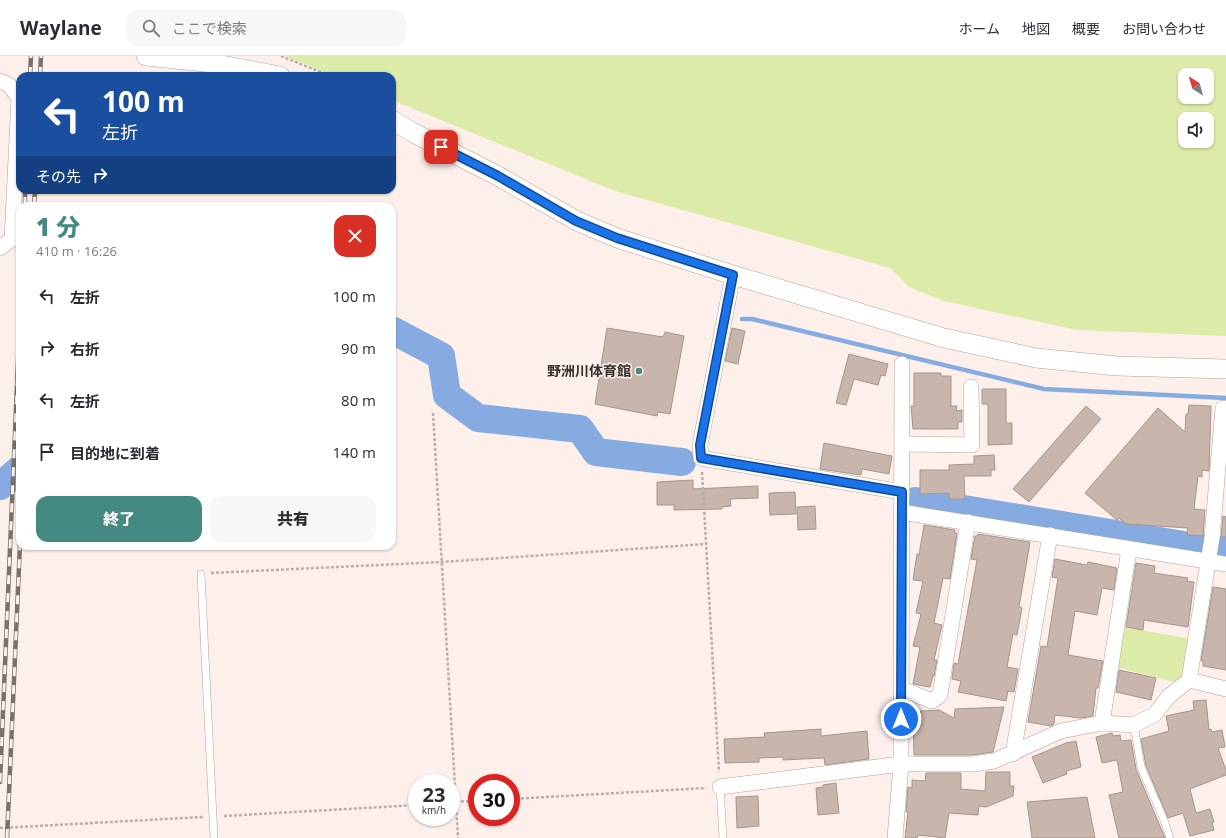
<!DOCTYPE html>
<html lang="ja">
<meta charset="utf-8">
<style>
body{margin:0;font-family:"Open Sans","Noto Sans JP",sans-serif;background:#f7f7f7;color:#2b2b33;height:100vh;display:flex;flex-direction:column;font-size:15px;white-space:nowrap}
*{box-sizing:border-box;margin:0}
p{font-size:13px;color:#7c7c81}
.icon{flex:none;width:22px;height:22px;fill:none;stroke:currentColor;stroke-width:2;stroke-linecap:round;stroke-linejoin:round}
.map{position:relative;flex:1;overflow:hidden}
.sheet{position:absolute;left:16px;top:146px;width:380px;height:348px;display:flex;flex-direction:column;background:#fff;border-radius:12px;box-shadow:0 1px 3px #0004}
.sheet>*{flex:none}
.banner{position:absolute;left:16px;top:16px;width:380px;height:122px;border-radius:12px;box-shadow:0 1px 3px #0004;background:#1a4fa0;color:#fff;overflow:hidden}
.needle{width:26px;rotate:323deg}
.tools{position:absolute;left:1178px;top:12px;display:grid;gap:8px}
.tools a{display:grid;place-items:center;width:36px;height:36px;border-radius:8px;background:#fff;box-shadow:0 1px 3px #0004;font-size:20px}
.speed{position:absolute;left:408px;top:718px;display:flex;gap:8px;font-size:20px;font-weight:700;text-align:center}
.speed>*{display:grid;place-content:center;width:52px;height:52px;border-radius:50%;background:#fff;box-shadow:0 1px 3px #0004;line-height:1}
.speed small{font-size:10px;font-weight:400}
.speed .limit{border:6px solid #d22;background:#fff;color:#111}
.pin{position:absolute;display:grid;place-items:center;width:34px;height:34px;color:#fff;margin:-17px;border-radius:8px;box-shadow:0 2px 6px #0006}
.me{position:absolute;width:44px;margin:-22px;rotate:0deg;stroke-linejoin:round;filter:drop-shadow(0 0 3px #0008)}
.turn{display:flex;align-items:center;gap:14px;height:84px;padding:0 20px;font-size:18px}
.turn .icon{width:52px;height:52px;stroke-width:2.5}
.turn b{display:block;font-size:28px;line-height:34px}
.then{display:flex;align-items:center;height:38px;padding:0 20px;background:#0003;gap:8px;font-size:15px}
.round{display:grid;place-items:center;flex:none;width:42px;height:42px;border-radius:12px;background:#f7f7f7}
.head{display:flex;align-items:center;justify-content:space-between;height:68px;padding:0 20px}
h1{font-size:24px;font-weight:800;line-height:30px;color:#458a82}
.button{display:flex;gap:8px;margin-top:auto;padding:8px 20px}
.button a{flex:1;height:46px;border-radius:12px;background:#458a82;color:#fff;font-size:16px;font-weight:800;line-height:46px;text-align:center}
.button a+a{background:#f7f7f7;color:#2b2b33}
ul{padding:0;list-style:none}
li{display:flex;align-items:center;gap:12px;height:52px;padding:0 20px}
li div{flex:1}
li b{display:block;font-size:15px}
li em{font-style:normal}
header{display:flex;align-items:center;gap:24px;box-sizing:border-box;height:56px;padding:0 20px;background:#fff;border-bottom:1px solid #e1e1e2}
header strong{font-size:19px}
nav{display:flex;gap:22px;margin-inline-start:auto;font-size:14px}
.search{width:280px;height:36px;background:#f7f7f7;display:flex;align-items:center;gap:10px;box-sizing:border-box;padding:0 14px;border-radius:12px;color:#7c7c81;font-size:15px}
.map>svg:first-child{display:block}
.green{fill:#dceba7;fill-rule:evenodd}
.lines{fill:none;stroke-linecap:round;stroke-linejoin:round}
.stream{stroke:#86abe1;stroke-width:4.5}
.river{stroke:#86abe1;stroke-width:28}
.building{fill:#c8b5ac;stroke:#a7958c}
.service-casing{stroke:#b3a097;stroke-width:8}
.minor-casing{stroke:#b3a097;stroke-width:16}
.tertiary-casing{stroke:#b3a097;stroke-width:20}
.path{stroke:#baaeaa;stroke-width:2.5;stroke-dasharray:3 2;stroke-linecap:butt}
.service{stroke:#fff;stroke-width:7}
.minor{stroke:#fff;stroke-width:15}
.tertiary{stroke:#fff;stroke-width:19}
.rail-casing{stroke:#7a716d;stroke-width:4.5}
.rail{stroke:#fdf0eb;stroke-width:3;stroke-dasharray:9;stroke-linecap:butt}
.route-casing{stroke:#114b97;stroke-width:10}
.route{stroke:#1a73e8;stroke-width:7}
.poi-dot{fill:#458a82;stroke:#fdf0eb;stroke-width:1.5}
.labels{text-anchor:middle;stroke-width:3;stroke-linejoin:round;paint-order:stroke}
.poi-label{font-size:14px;font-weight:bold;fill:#38302d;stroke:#fdf0eb;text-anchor:end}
</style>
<header>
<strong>Waylane</strong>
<div class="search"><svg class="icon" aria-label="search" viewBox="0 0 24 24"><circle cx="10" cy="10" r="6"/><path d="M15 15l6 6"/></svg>ここで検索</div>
<nav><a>ホーム</a><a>地図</a><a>概要</a><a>お問い合わせ</a></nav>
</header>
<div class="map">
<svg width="1226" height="782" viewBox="0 0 1226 782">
<rect width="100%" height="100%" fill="#fdf0eb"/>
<!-- green -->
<g class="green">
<path d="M285,0h941v280l-149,-6 -133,-29 -35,-14 -19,-19 -275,-77 -223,-91v-24h-58zM1185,19h22v22h-22zM1185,63h22v22h-22z"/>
<path d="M1122,571l70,12 -7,39 -10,4 -60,-15z"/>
</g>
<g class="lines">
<!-- stream -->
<path class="stream" d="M742,263h10l292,70 182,9"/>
<!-- river -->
<g class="river">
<path d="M392,274l49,26 6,39 31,23 102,11 16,23 86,10"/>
<path d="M0,430l20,-17"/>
<path d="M915,445l287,47"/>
<path d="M1218,494l8,1"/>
</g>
</g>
<!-- building -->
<g class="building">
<path d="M607,272l56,9 2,-5 19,4 -14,78 -12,-2 -1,4 -62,-12z"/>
<path d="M732,272l13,3 -7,33 -13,-3z"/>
<path d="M849,298l39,10 -3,12 -4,-1 -3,10 -24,-6 -8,26 -10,-2z"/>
<path d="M914,317h27v3h10v30h6l-1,5 6,-1v12h-4v7h-45l-2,-23h3z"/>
<path d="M982,333h24v34h6v21l-24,1v-41h-6z"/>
<path d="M1189,349l22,1 -2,65 -7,-1v7l-4,-1 -4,33 11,1 -2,26 -16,-1 1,-7 -62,-4 -7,-6 -2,2 -32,-27 73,-85 27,24 1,-18h2z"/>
<path d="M1086,350l15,13 -72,83 -16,-13z"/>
<path d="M824,387l68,13 -3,18 -27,-5 -1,6 -41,-6z"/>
<path d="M994,399l1,15h-4v6h-27l1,23h-16v-6l-29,1v-24h29v-5l25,-1v-8z"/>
<path d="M693,424v9l65,-3v12l-28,1 1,7 -9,1v2l-48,1v-5h-17v-23z"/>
<path d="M795,436l1,22 -26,1 -1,-22z"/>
<path d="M815,450l1,23 -18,1 -1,-23z"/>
<path d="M1223,460l3,1v20h-5z"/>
<path d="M924,469l31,5v3h2l-7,46 -7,-1 -9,45 8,2 -8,35h3l-3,16h-1l-3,11 -17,-3 7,-37 -7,-1 8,-32 -5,-1 7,-32 -10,-1 4,-26 2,1z"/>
<path d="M978,478l52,8 -11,65 3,1 -5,27 -4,-1 -6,33 11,2 -4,23 -6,-1 -2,10 -48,-9 3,-11 -9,-2 2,-16 4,1 19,-104 -6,-1 4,-23h2z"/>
<path d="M1055,503l32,6 1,-3 29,6 -3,22 -12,-2 -5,27 -22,-4 -7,44 35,6 -5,27h-2l-3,28 -12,2 -26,-3 -1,9 -3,2 -23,-4 13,-76 6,1 11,-69 -6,-1z"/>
<path d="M1136,507l19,3 -1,7 34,5 -1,3 7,1 -6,45 -44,-7 -1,10 -17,-3z"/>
<path d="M1213,531l13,2v81l-23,-4v-5h-2z"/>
<path d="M1119,614l37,8 -5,22 -35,-8z"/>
<path d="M1206,644l3,30 2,-1 1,3 10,-2 3,17 -7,1 8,22v5l-36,14 6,24 14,-4 4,13h-2l2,8 -24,6 -7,-23 -15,5 -22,-52 -5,-27 28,-8 -3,-15 28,-6 -1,-9z"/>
<path d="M1004,651l-11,45 -21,3h-58l-1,-40 7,-1v-3l19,-1 15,8 1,-9z"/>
<path d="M821,673v7l46,-5 2,28 -44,6 -1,-7 -41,2v-3l-24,1v4l-34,1 -1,-24 41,-2 -1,-4z"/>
<path d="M1112,677l1,3 7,-1 1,6 10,-1 5,29 29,69h-46l-10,-43 14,-3 -6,-32 -15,3 -6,-26z"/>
<path d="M1076,685l5,26 -15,4 1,3 -24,9 -11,-26 34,-14z"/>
<path d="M986,716h24v14h4l-1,10 -27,11 -7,-1 -1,9 -29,-2 -4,25 -27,-3 -1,3h-12l3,-26h-2l2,-25 4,1v-8l13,1 1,-8h35v16l24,2z"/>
<path d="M836,727l3,30 -21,2 -2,-27 7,-1v-2z"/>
<path d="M758,740l1,30 -22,2 -1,-31z"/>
<path d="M1087,741l8,41h-63l-5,-36z"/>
</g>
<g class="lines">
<defs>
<g id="service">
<path d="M201,518l13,264"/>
<path d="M1134,669l7,42 23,53 6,18"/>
<path d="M720,731l3,51"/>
</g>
<g id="minor">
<path d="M0,25l9,4 10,13 -7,141 -12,9"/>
<path d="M733,219l-33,170 1,13 201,34"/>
<path d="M903,388l69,1 -1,-58"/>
<path d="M901,456l325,52"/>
<path d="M1189,624l23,-142 11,-130"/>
<path d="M902,633l30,12 8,-6 28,-173"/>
<path d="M1102,667l27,-174"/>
<path d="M1013,698l37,-219"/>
<path d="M720,731l181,-23h72l21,-3 67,-30 41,-8 32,2 21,-11 13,-17 21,-17 37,9"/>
<path d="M895,782l6,-74 1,-400"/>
</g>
<g id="tertiary">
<path d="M146,0l59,6 75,14"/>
<path d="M392,64l20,12 86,44 79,45 40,17 116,37 211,63 92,20 81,8 109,3"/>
</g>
</defs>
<!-- service casing -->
<use href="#service" class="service-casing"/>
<!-- minor casing -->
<use href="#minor" class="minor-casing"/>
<!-- tertiary casing -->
<use href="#tertiary" class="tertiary-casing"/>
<!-- path -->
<g class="path">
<path d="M281,0l49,20"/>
<path d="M433,357l25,425"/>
<path d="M702,416l17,300"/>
<path d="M211,517l231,-11 264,-18"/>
<path d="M511,743l195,-11"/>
<path d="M451,746l26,-1"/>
<path d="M224,760l193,-11"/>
<path d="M0,772l203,-11"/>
</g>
<!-- service -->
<use href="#service" class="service"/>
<!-- minor -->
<use href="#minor" class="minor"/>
<!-- tertiary -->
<use href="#tertiary" class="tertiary"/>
<defs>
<g id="rail">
<path d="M30,20l1,-20"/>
<path d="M40,20l1,-20"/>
<path d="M25,150v-16"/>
<path d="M34,150l1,-16"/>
<path d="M0,726l20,-466"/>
<path d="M7,782l13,-294"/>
</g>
</defs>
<!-- rail casing -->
<use href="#rail" class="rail-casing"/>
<!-- rail -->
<use href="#rail" class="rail"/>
</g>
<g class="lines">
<defs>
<path id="route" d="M441,91l57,29 78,45 41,17 116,37 -33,170 1,13 201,34 -1,227"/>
</defs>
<!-- route casing -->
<use href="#route" class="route-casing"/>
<!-- route -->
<use href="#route" class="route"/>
</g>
<!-- markers -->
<circle class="poi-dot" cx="639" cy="315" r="4"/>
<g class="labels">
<!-- poi labels -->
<g class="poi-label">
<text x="631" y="320">野洲川体育館</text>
</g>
</g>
</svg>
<div class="tools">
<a><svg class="needle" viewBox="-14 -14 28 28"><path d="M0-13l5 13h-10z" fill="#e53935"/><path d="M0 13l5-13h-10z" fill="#7c7c81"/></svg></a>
<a><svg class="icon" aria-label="sound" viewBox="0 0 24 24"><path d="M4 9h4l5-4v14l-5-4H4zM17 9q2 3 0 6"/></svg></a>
</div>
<div class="speed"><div>23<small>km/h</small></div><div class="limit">30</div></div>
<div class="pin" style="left:441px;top:91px;background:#d93025"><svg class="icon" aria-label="arrive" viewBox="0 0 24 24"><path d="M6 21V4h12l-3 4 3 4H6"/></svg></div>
<svg class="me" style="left:901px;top:663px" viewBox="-20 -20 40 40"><circle r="17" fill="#1a73e8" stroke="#fff" stroke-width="3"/><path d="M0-11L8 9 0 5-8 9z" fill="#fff"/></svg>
<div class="banner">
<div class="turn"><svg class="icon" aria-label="left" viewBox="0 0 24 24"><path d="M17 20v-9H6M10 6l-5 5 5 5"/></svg><div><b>100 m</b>左折</div></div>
<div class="then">その先<svg class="icon" aria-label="right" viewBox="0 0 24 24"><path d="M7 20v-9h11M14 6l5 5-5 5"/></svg></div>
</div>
<section class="sheet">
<div class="head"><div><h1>1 分</h1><p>410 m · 16:26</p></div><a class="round" style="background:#d93025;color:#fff"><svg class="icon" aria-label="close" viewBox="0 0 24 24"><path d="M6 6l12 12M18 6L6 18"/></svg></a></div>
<ul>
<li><svg class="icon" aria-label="left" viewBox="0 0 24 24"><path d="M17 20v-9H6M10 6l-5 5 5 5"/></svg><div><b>左折</b></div><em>100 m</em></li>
<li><svg class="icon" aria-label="right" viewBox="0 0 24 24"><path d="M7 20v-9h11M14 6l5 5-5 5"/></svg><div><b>右折</b></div><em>90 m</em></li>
<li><svg class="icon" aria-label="left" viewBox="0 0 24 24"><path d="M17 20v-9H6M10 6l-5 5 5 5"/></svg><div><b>左折</b></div><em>80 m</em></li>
<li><svg class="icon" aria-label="arrive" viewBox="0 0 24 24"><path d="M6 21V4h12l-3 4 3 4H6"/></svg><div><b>目的地に到着</b></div><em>140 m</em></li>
</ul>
<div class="button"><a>終了</a><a>共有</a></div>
</section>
</div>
